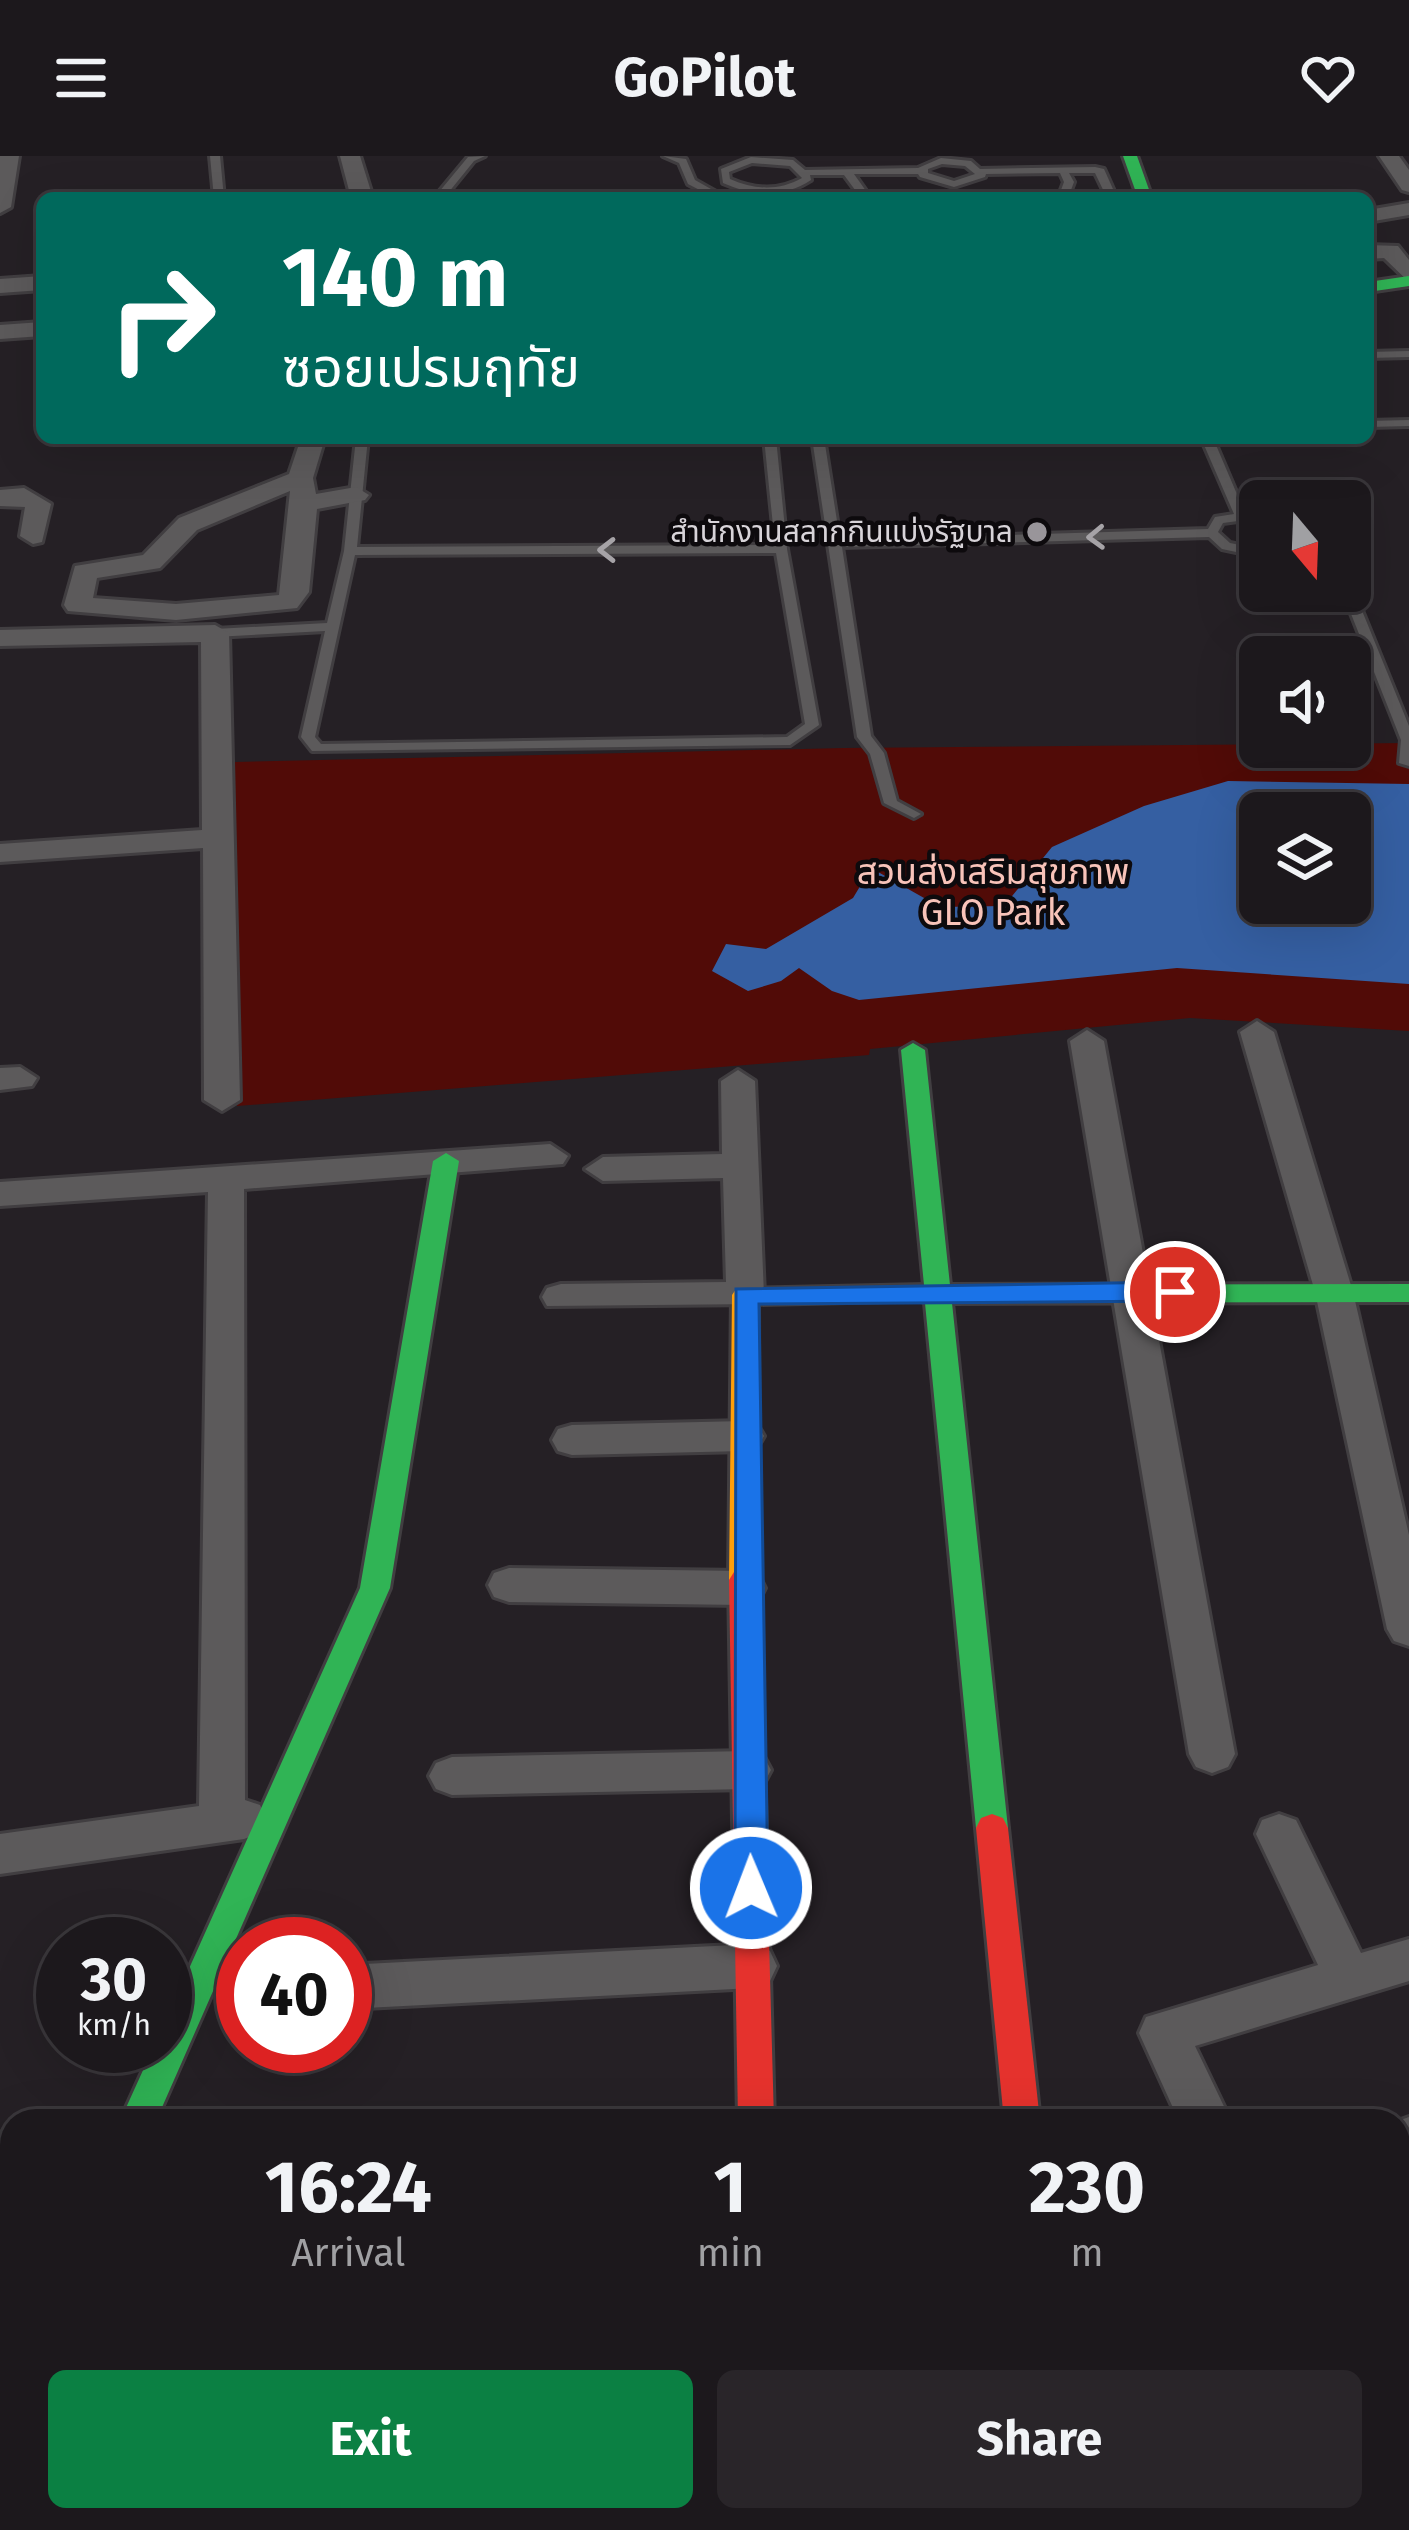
<!DOCTYPE html>
<meta charset="utf-8">
<style>
body{margin:0;font-family:"Fira Sans","Noto Sans Thai",sans-serif;background:#292529;color:#f1f3f6;height:100vh;display:flex;flex-direction:column;font-size:45px;white-space:nowrap}
*{box-sizing:border-box;margin:0}
p{font-size:39px;color:#a0a0a3}
.icon{flex:none;width:66px;height:66px;fill:none;stroke:currentColor;stroke-width:2;stroke-linecap:round;stroke-linejoin:round}
.map{position:relative;flex:1;overflow:hidden}
.details{position:absolute;left:0px;top:1953px;width:1410px;height:423px;display:flex;flex-direction:column;background:#1c181c;border-radius:36px 36px 0 0;box-shadow:0 12px 48px #0002,0 0 0 3px #3a373b}
.details>*{flex:none}
.banner{position:absolute;left:36px;top:36px;width:1338px;height:252px;border-radius:18px;box-shadow:0 12px 48px #0002,0 0 0 3px #3a373b;background:#00695c;color:#fff;overflow:hidden}
.needle{width:78px;rotate:161deg}
.controls{position:absolute;left:1239px;top:324px;display:grid;gap:24px}
.controls a{display:grid;place-items:center;width:132px;height:132px;border-radius:18px;background:#1c181c;box-shadow:0 12px 48px #0002,0 0 0 3px #3a373b;font-size:60px}
.speed{position:absolute;left:36px;top:1761px;display:flex;gap:24px;font-size:60px;font-weight:700;text-align:center}
.speed>*{display:grid;place-content:center;width:156px;height:156px;border-radius:50%;background:#1c181c;box-shadow:0 12px 48px #0002,0 0 0 3px #3a373b;line-height:1}
.speed small{font-size:30px;font-weight:400}
.speed .limit{border:18px solid #d22;background:#fff;color:#111}
.pin{position:absolute;display:grid;place-items:center;width:102px;height:102px;color:#fff;margin:-51px;border:6px solid #fff;border-radius:50%;box-shadow:0 3px 12px #0007}
.me{position:absolute;width:132px;margin:-66px;rotate:359deg;stroke-linejoin:round;filter:drop-shadow(0 0 9px #0008)}
.turn{display:flex;align-items:center;gap:42px;height:252px;padding:0 48px;font-size:54px}
.turn .icon{width:156px;height:156px;stroke-width:2.5}
.turn b{display:block;font-size:84px;line-height:102px}
.eta{display:flex;justify-content:space-evenly;align-items:center;height:204px;text-align:center}
.eta b{font-size:72px;font-weight:700;line-height:84px}
.primary-button{display:flex;gap:24px;margin-top:auto;padding:24px 48px}
.primary-button a{flex:1;height:138px;border-radius:18px;background:#0b8043;color:#fff;font-size:48px;font-weight:700;line-height:138px;text-align:center}
.primary-button a+a{background:#292529;color:#f1f3f6}
header{display:flex;justify-content:space-between;align-items:center;height:156px;padding:0 48px;background:#1c181c;font-size:54px;font-weight:700}
.map>svg:first-child{display:block}
.green{fill:#510b07;fill-rule:evenodd}
.water{fill:#355fa2;fill-rule:evenodd}
.lines{fill:none;stroke-linecap:round;stroke-linejoin:round}
.lane-casing{stroke:#413e41;stroke-width:6}
.street-casing{stroke:#413e41;stroke-width:6}
.fast-casing{stroke:#413e41;stroke-width:6}
.slow-casing{stroke:#413e41;stroke-width:6}
.jam-casing{stroke:#413e41;stroke-width:6}
.lane{fill:#5c5a5b;fill-rule:evenodd}
.street{fill:#5c5a5b;fill-rule:evenodd}
.fast{fill:#30b455;fill-rule:evenodd}
.slow{fill:#ff9f0a;fill-rule:evenodd}
.jam{fill:#e5322d;fill-rule:evenodd}
.oneway{stroke:#a6a3a7}
.route{fill:#1a73e8;stroke:#114b97;stroke-width:3}
.poi-dot{fill:#99959a;stroke:#0d0a0d;stroke-width:4.5}
.labels{text-anchor:middle;stroke-width:9;stroke-linejoin:round;paint-order:stroke}
.far-poi-label{font-size:30px;fill:#d8d4d9;stroke:#0d0a0d;text-anchor:end}
.park-label{font-size:36px;fill:#f8c3b9;stroke:#0d0a0d}
</style>
<header><svg class="icon" aria-label="menu" viewBox="0 0 24 24"><path d="M4 6h16M4 12h16M4 18h16"/></svg>GoPilot<svg class="icon" aria-label="heart" viewBox="0 0 24 24"><path d="M12 20l-8-8c-3-5 5-10 8-4 3-6 11-1 8 4z"/></svg></header>
<div class="map">
<svg width="1409" height="2374" viewBox="0 0 1409 2374">
<rect width="100%" height="100%" fill="#252025"/>
<!-- green -->
<path class="green" d="M1409,587v288l-219,-13 -320,31 -1,6 -632,51 -2,-344 609,-14zM1260,657h90v90h-90z"/>
<!-- water -->
<path class="water" d="M1228,625l181,3v200l-232,-16 -318,32 -27,-9 -33,-23 -18,13 -33,10 -36,-20 14,-27 40,5 87,-51 18,-30 69,39 64,-1 48,-59 92,-41zM1260,657h90v90h-90z"/>
<g class="lines">
<defs>
<g id="lane">
<path d="M210,0h10l4,42h-10z"/>
<path d="M485,0l-11,5 -30,37h-10l34,-41z"/>
<path d="M663,0l23,3 9,21 32,18h-12l-27,-14 -9,-21z"/>
<path d="M751,1l42,3 12,10 113,-2 23,-10 30,3 9,8 115,-2 9,2 13,29h-10l-12,-25h-26l5,9 -6,16h-10l6,-16 -4,-9 -74,1 -1,3 -31,10 -34,-10 -2,-3h-64l17,24h-10l-17,-23h-34l1,5c-27,18 -59,16 -88,3l-2,-14zM752,7l38,3 12,12c-23,13 -47,12 -72,1l-1,-7zM942,8l23,2 10,8 -21,7 -26,-8v-4z"/>
<path d="M1409,195v6l-41,1v-6z"/>
<path d="M1409,264v6l-41,1v-6z"/>
<path d="M356,282h12l-11,109 418,-2 -11,-107h12l11,111 32,176 -29,20 -478,6 -11,-14 24,-106 -110,6 -6,-4 6,-4 112,-6 17,-72zM776,397l29,171 -18,13 -466,7 -6,-7 40,-182z"/>
<path d="M812,282h12l16,102 368,-11 7,-12 19,-3 -33,-76h12l32,75 15,-3v8l-37,5 -5,9 12,11 30,6v8l-38,-8 -13,-12 -367,10 29,189 13,17 13,48 24,13 -7,4 -30,-15 -14,-49 -13,-17z"/>
<path d="M1350,432l4,3 55,135v40l-10,-3 2,-23 -59,-149h8z"/>
</g>
<g id="street">
<path d="M0,0h19l-8,51 -11,6z"/>
<path d="M340,0h20l13,42h-22z"/>
<path d="M1379,0h20l10,14v22l-7,-2z"/>
<path d="M1409,47v12l-41,7v-12z"/>
<path d="M1368,89l30,1 11,14v22l-25,-24 -16,1z"/>
<path d="M42,120v14l-42,3v-14z"/>
<path d="M42,166v14l-42,3v-14z"/>
<path d="M301,282h24l-12,40 3,16 40,-7 13,8 -4,5 -48,9 -8,83 -12,16 -121,12 -108,-9 -4,-6 11,-39 68,-11 36,-37 110,-44zM290,335l-11,104 -103,9 -83,-6 4,-20 63,-10 37,-38z"/>
<path d="M24,332l27,16 -9,38 -9,2 -13,-8 5,-29 -25,-1v-16z"/>
<path d="M215,469l14,8 11,467 -18,11 -18,-11 -1,-252 -203,14v-18l202,-14 -1,-188 -201,4v-16z"/>
<path d="M1257,865l17,11 79,260 56,243v111l-15,-5 -7,-12 -72,-337 -75,-260z"/>
<path d="M1087,874l17,11 131,713 -7,13 -16,6 -16,-6 -7,-13 -119,-713z"/>
<path d="M20,911l17,11 -5,8 -32,4v-22z"/>
<path d="M738,914l17,11 9,214 -5,9 -212,2 -5,-9 5,-9 14,-4 165,-2 -3,-104 -120,3 -18,-12 18,-12 119,-3 -1,-73z"/>
<path d="M550,988l18,12 -5,8 -319,25 1,611 15,5 7,14 -7,14 -16,6 -244,35v-40l199,-28 9,-614 -208,14v-24z"/>
<path d="M744,1265l14,5 6,10 -6,10 -14,5 -172,4 -14,-4 -6,-11 6,-11 14,-4z"/>
<path d="M509,1412l235,3 15,5 6,12 -6,12 -15,5 -235,-3 -15,-5 -6,-12 6,-12z"/>
<path d="M748,1595l16,6 7,13 -7,13 -16,6 -296,6 -16,-6 -7,-13 7,-13 16,-6z"/>
<path d="M1279,1658l17,6 65,133 48,-14v42l-214,65 36,75h-52l-40,-88 7,-16 172,-52 -62,-131 6,-14z"/>
<path d="M753,1788l17,7 7,15 -7,15 -17,7 -388,20 -20,-12 3,-25 17,-7z"/>
<path d="M1409,1961v48l-11,4v-48z"/>
<path d="M0,1992l12,1v48l-12,-1z"/>
<path d="M893,2364h75l4,10h-75z"/>
<path d="M1033,2364h58l1,10h-58z"/>
</g>
<g id="fast">
<path d="M1123,0h14l15,42h-14z"/>
<path d="M1409,120v10l-41,6v-10z"/>
<path d="M913,887l12,7 25,235 459,-1v18l-457,1 56,525 -5,10 -11,4 -11,-4 -5,-10 -51,-525 -13,-9 12,-9 -23,-235z"/>
<path d="M446,997l13,8 -69,427 -234,533h-36l34,-75h11v-24l195,-434 73,-427z"/>
<path d="M732,2364h40l-2,10h-40z"/>
</g>
<path id="slow" d="M925,1129l9,3 4,6 -4,6 -176,4 1,276 -5,8h-20l-5,-8 3,-285 4,-6z"/>
<g id="jam">
<path d="M744,1413l10,3 5,8 15,541h-36l-9,-541 5,-8z"/>
<path d="M992,1658l11,4 5,10 32,293h-36l-28,-293 5,-10z"/>
</g>
</defs>
<!-- lane casing -->
<use href="#lane" class="lane-casing"/>
<!-- street casing -->
<use href="#street" class="street-casing"/>
<!-- fast casing -->
<use href="#fast" class="fast-casing"/>
<!-- slow casing -->
<use href="#slow" class="slow-casing"/>
<!-- jam casing -->
<use href="#jam" class="jam-casing"/>
<!-- lane -->
<use href="#lane" class="lane"/>
<!-- street -->
<use href="#street" class="street"/>
<!-- fast -->
<use href="#fast" class="fast"/>
<!-- slow -->
<use href="#slow" class="slow"/>
<!-- jam -->
<use href="#jam" class="jam"/>
</g>
<!-- one-way arrows -->
<defs><path id="oneway-chevron" d="M-2-3.5L2.5 0L-2 3.5" fill="none" stroke-width="1.6" stroke-linecap="round" stroke-linejoin="round" transform="scale(3)"/></defs>
<g class="oneway">
<use href="#oneway-chevron" transform="translate(1096 381) rotate(178)"/>
<use href="#oneway-chevron" transform="translate(607 394) rotate(180)"/>
</g>
<!-- route -->
<path class="route" d="M1175,1126l13,10 -13,9 -416,3 9,584 -5,10h-24l-4,-10 1,-599z"/>
<!-- markers -->
<circle class="poi-dot" cx="1037" cy="376" r="12"/>
<g class="labels">
<!-- far-poi labels -->
<g class="far-poi-label">
<text x="1013" y="386">สำนักงานสลากกินแบ่งรัฐบาล</text>
</g>
<!-- park labels -->
<g class="park-label">
<text x="993" y="728">สวนส่งเสริมสุขภาพ<tspan x="993" dy="41">GLO Park</tspan></text>
</g>
</g>
</svg>
<div class="controls">
<a><svg class="needle" viewBox="-14 -14 28 28"><path d="M0-13l5 13h-10z" fill="#e53935"/><path d="M0 13l5-13h-10z" fill="#a0a0a3"/></svg></a>
<a><svg class="icon" aria-label="sound" viewBox="0 0 24 24"><path d="M4 9h4l5-4v14l-5-4H4zM17 9q2 3 0 6"/></svg></a>
<a><svg class="icon" aria-label="layers" viewBox="0 0 24 24"><path d="M12 4l9 5-9 5-9-5zM3 14l9 5 9-5"/></svg></a>
</div>
<div class="speed"><div>30<small>km/h</small></div><div class="limit">40</div></div>
<div class="pin" style="left:1175px;top:1136px;background:#d93025"><svg class="icon" aria-label="arrive" viewBox="0 0 24 24"><path d="M6 21V4h12l-3 4 3 4H6"/></svg></div>
<svg class="me" style="left:751px;top:1732px" viewBox="-20 -20 40 40"><circle r="17" fill="#1a73e8" stroke="#fff" stroke-width="3"/><path d="M0-11L8 9 0 5-8 9z" fill="#fff"/></svg>
<div class="banner">
<div class="turn"><svg class="icon" aria-label="right" viewBox="0 0 24 24"><path d="M7 20v-9h11M14 6l5 5-5 5"/></svg><div><b>140 m</b>ซอยเปรมฤทัย</div></div>
</div>
<section class="details">
<div class="eta">
<div><b>16:24</b><p>Arrival</p></div>
<div><b>1</b><p>min</p></div>
<div><b>230</b><p>m</p></div>
</div>
<div class="primary-button"><a>Exit</a><a>Share</a></div>
</section>
</div>
